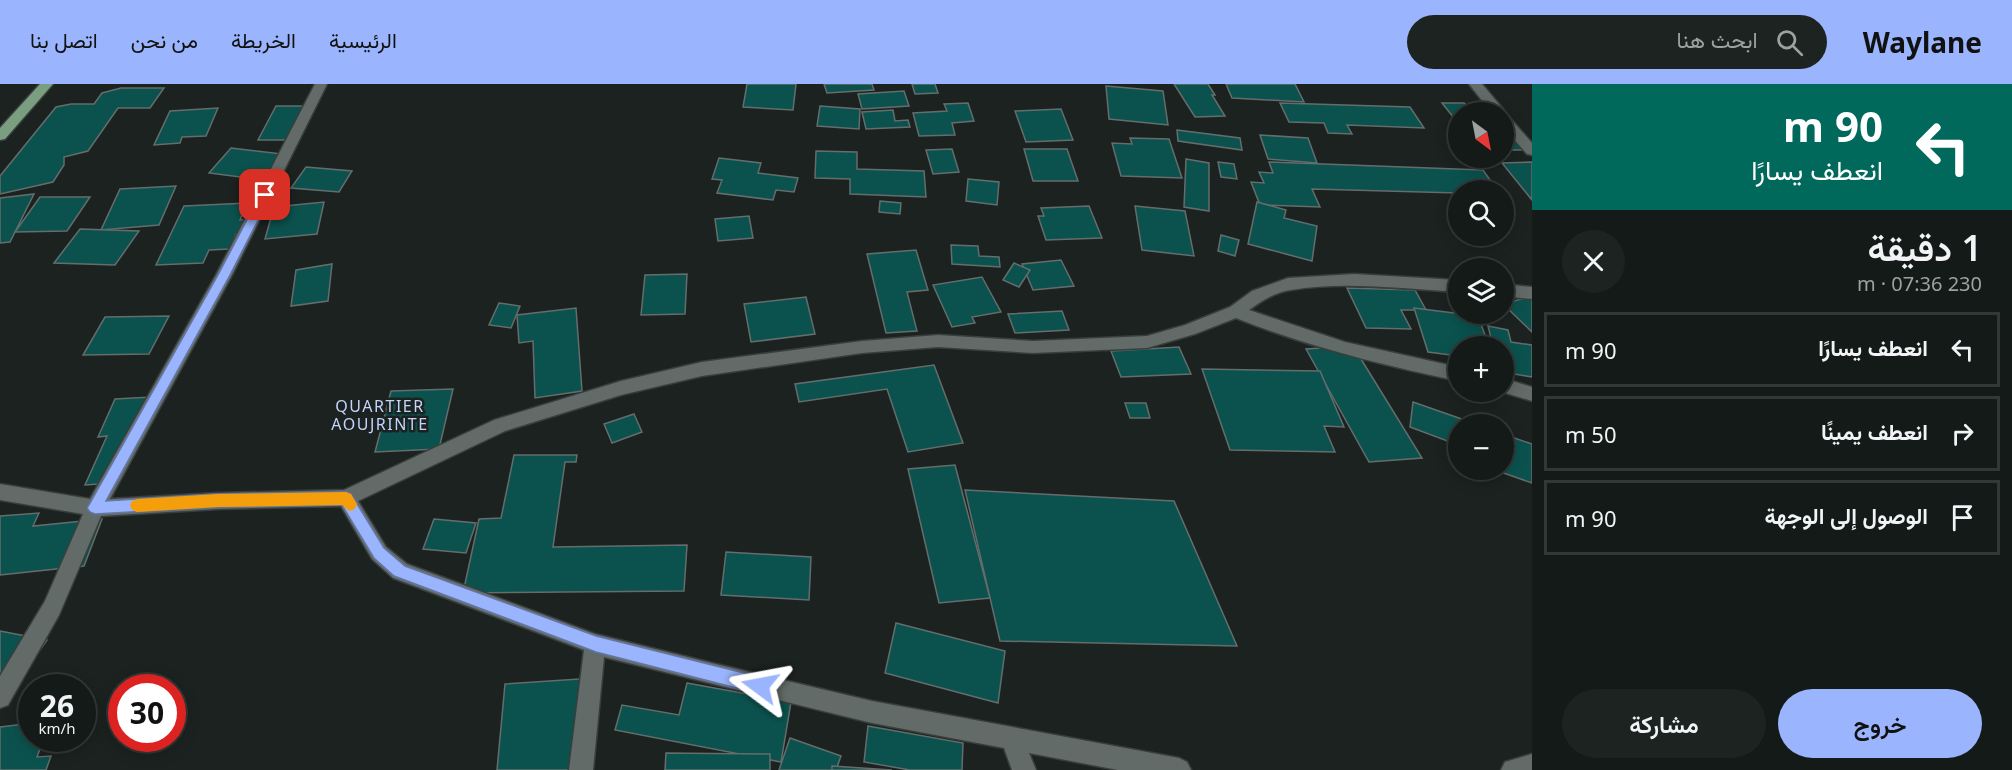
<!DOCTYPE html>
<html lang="ar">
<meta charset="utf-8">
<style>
body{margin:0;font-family:"Noto Sans",Vazirmatn,sans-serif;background:#1d2320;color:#f1f3f6;direction:rtl;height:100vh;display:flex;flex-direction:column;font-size:22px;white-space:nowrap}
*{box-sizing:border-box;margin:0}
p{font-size:20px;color:#9da1a1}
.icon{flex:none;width:33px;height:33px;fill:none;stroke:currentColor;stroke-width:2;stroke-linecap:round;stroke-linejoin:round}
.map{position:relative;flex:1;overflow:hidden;direction:ltr}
.panel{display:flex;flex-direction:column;background:#141a17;width:480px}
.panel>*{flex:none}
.top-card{background:#00695c;color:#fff;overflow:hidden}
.needle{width:39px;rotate:148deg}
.controls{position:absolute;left:1448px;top:18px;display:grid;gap:12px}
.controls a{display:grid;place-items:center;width:66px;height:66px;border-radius:50%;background:#141a17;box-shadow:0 3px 15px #0003,0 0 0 2px #333836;font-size:30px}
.speed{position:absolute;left:18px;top:590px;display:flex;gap:12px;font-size:30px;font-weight:700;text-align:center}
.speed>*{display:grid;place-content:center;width:78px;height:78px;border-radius:50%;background:#141a17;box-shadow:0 3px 15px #0003,0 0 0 2px #333836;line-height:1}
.speed small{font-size:15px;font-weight:400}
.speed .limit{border:9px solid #d22;background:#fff;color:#111}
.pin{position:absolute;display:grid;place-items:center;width:51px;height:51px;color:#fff;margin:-26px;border-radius:12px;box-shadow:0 3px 9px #0006}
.me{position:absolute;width:66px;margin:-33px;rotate:283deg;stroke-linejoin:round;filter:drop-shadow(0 0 4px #0008)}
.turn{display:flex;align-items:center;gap:21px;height:126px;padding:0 30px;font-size:27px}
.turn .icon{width:78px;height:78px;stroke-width:2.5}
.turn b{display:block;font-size:42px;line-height:51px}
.round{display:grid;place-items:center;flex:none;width:63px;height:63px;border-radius:32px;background:#1d2320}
.summary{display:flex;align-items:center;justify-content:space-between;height:102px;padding:0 30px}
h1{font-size:36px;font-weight:600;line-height:45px}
.cta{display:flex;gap:12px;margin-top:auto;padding:12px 30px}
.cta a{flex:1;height:69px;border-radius:36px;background:#9ab5fd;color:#111;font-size:24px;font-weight:600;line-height:69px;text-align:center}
.cta a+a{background:#1d2320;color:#f1f3f6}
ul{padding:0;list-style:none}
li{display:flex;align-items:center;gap:18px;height:75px;margin:0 12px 9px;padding:0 18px;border:3px solid #333836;border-radius:0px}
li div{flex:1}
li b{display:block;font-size:22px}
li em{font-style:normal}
header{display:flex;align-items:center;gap:36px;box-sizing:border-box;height:84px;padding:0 30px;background:#9ab5fd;color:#111}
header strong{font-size:28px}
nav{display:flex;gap:33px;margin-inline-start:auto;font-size:21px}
.search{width:420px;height:54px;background:#1d2320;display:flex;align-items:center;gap:15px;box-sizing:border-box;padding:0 21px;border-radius:33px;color:#9da1a1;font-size:22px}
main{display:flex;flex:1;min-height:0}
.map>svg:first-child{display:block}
.building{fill:#0b524e;stroke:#646d6c;stroke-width:1.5}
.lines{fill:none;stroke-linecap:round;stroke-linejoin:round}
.minor-casing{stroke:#383e3b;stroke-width:3}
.major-casing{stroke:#383e3b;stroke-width:3}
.minor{fill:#626b67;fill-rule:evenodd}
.major{fill:#799f80;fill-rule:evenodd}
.route{fill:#9ab5fd;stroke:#6476a4;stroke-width:1.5}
.slow{fill:#f59e0b}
.labels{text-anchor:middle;stroke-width:5;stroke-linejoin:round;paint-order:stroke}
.neighbourhood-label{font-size:16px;letter-spacing:1.5px;fill:#c4d4fd;stroke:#1b221f}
</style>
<header>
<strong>Waylane</strong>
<div class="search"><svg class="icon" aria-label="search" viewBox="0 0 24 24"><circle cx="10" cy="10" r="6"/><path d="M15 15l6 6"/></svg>ابحث هنا</div>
<nav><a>الرئيسية</a><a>الخريطة</a><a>من نحن</a><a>اتصل بنا</a></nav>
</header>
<main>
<section class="panel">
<div class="top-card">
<div class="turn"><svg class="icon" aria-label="left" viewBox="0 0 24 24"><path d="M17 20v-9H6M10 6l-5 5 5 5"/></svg><div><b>90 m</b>انعطف يسارًا</div></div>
</div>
<div class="summary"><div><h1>1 دقيقة</h1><p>230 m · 07:36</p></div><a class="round"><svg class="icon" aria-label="close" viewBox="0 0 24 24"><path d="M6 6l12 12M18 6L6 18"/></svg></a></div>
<ul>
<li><svg class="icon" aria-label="left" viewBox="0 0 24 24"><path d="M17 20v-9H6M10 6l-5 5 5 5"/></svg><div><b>انعطف يسارًا</b></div><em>90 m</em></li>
<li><svg class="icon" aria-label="right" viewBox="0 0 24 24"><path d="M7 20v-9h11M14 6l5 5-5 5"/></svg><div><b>انعطف يمينًا</b></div><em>50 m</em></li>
<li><svg class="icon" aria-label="arrive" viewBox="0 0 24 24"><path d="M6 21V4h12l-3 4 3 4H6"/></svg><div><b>الوصول إلى الوجهة</b></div><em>90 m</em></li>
</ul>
<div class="cta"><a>خروج</a><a>مشاركة</a></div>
</section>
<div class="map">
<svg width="1532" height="686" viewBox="0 0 1532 686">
<rect width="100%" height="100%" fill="#1b221f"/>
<!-- building -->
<g class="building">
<path d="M747,0h49l-3,26 -50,-3z"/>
<path d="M824,0h48l2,6 -47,3z"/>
<path d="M912,0h23l3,9 -23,1z"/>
<path d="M1174,0h34l7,11h-3l13,21 -30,1z"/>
<path d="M1226,0h69l9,18 -72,-4z"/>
<path d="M1106,2l57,5 5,34 -59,-6z"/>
<path d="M121,4h43l-14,20h-32l-30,43 -24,6v8l-11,17 -53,12v-18l56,-69 15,-3h23l8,-11z"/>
<path d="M904,7l5,15 -47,3 -4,-15z"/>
<path d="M968,19l6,18 -22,2 3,12 -36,1 -6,-23 34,-2 -3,-7z"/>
<path d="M1280,19l130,4 14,21 -77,-3 5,9 -24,-1 -4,-10 -35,-1z"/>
<path d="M1442,19h22l4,4h21l5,5h-36v11z"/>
<path d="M276,22h29l-16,34h-31z"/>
<path d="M820,22l40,3 -1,20 -42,-3z"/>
<path d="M218,24l-12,28 -24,1 -2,6 -26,2 16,-34z"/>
<path d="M1061,25l12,31 -47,2 -11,-31z"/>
<path d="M893,26l2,11 13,-1 2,7 -44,2 -4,-17z"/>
<path d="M1503,39l29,27h-29z"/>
<path d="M1177,46l63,8 2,12 -64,-9z"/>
<path d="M1260,51l48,3 9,25 -49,-4z"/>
<path d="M1130,54l39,1 13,39 -61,-2 -9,-33 20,1z"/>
<path d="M231,64l52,6 -20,26 -54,-7z"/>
<path d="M952,65l7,23 -26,2 -7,-24z"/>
<path d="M1024,65h43l11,32h-45z"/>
<path d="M816,67l41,1v17l67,2 2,26 -76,-3v-15l-35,-1z"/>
<path d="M719,74l42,5 -3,10 40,5 -4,14 -18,-2 -3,10 -56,-7 5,-13 -10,-1z"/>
<path d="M1186,75l23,4v48l-25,-4z"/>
<path d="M1218,78l16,2 3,15 -16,-2z"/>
<path d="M1269,78l214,8 14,20h-39v3l-146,-4 8,18 -60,-2 -9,-23 13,1 -5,-11 14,1z"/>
<path d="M1532,78v38l-30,-37z"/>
<path d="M306,83l46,4 -13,21 -48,-4z"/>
<path d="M968,95l31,3 -2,23 -31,-4z"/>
<path d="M176,102l-17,39 -58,5 19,-41z"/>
<path d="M34,110l-24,48 -10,1v-45z"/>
<path d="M40,113h50l-23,34 -52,1z"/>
<path d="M880,117l21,2 -1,11 -21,-2z"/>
<path d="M324,118l-7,32 -52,5 9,-32z"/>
<path d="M1257,118l29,8 -2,8 33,8 -5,35 -64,-17z"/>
<path d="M247,119l-7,17 11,-1 -6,14 -9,1 -6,15 -21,1 -6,13 -47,2 28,-59z"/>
<path d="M1089,122l13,32 -56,2 -8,-24h6l-3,-8z"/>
<path d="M1135,122l50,5 9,45 -52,-6z"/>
<path d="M749,132l4,22 -35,3 -3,-22z"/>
<path d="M80,145l59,2 -24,34 -61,-2z"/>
<path d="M1221,151l18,5 -4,16 -17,-5z"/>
<path d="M951,161l27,1 1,10 20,1 1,10 -48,-3z"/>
<path d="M916,166l12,40 -21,2 10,39 -31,2 -19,-79z"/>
<path d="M1061,176l13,26 -41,4 -11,-26z"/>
<path d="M1014,179l16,7 -11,17 -16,-7z"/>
<path d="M332,180l-4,37 -37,5 5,-36z"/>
<path d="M687,190l-2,40 -44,1 4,-40z"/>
<path d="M982,193l19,35 -29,5 3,6 -23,4 -19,-42z"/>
<path d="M1347,204l68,2 11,20h-25l10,19 -45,-1z"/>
<path d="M1532,212v36l-29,-28z"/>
<path d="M806,213l9,37 -64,8 -7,-38z"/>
<path d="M499,219l21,3 -9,22 -22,-3z"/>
<path d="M576,224l6,83 -47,7 -2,-57 -14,2 -2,-28z"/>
<path d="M1414,224l64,8 11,30h-31v10l-30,-4z"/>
<path d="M1062,227l7,19 -54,3 -7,-19z"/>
<path d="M169,232l-20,38 -66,1 22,-38z"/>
<path d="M1488,242l20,4 3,12 21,3v32l-29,-5v-26h-10z"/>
<path d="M1353,262l69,112 -53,4 -63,-113z"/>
<path d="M1179,263l12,27 -70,3 -10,-26z"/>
<path d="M934,281l29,78 -55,9 -21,-63 -88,13 -4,-18z"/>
<path d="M1202,285l118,2 24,56 -20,-1 11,26 -105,-2z"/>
<path d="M453,305l-14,60 -64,3 16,-61z"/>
<path d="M151,313l-36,86 -30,2 22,-49 -9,1 17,-38z"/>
<path d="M1413,318l63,22h-18v21l-48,-18z"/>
<path d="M1125,319h21l4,15h-20z"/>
<path d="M634,330l8,18 -30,11 -8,-19z"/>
<path d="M1503,350l29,10v39l-37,-13h8z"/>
<path d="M514,371h63l-1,7h-11l-12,85 134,-2 -3,46 -221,2 16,-74 22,-1z"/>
<path d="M955,381l35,133 -51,5 -31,-134z"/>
<path d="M965,406l209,11 63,145 -237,-5z"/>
<path d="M39,429l-6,13 69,-7 -18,47 -84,9v-59z"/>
<path d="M434,435l42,4 -10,30 -43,-4z"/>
<path d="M726,468l85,5 -2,43 -88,-5z"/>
<path d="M896,539l109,28 -7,52 -113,-30z"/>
<path d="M0,547l47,9 -46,65h-1z"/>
<path d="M594,594l-4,92h-93l8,-86z"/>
<path d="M687,599l104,19 -10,60 -166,-32 7,-25 57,10z"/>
<path d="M32,639v15h12l-7,19 14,-1 -5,14h-46v-43z"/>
<path d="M868,642l95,17 -1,27h-52l-46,-8z"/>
<path d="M790,654l51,18 -5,14h-57z"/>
<path d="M666,669l104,1v16h-105z"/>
<path d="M832,682l60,4h-60z"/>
</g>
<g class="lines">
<defs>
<g id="minor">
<path d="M315,0h12l-95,191 -122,224 108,-6 126,-3 150,-70 127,-39 81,-19 160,-21 76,-6 95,6 114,-5 38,-11 45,-18 22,-16 36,-13 66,-4 104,6v12c-55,-3 -113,-11 -167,-2 -16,2 -29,11 -42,20l96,32 113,25v14c-76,-16 -150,-34 -222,-63l-41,16 -48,14 -114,5 -95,-6 -76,6 -160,23 -81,19 -116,36 -147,70 28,46 21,17 188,70 121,30 156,37 307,57 8,4 4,8h-73l-89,-17 7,17h-24l-8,-22 -132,-25 -268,-66 -11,113h-24l15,-120 -191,-72 -21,-19 -31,-53 -123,3 -117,7 -42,99 -51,90 -8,3v-32l45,-75 38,-87 -83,-14v-16l90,15 126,-224z"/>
<path d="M1469,0h13l21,25 2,3 -2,2v-2h-12z"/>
<path d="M1503,31l5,1 24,27v12l-5,-1 -24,-27z"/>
<path d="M1503,200l29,3v12l-29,-3z"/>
<path d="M1503,294l29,9v14l-30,-9z"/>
<path d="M1532,670v16h-31l4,-8z"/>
</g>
<path id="major" d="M40,0h13l-48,55 -5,1v-12z"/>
</defs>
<!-- minor casing -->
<use href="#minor" class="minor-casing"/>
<!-- major casing -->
<use href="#major" class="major-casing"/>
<!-- minor -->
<use href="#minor" class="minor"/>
<!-- major -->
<use href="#major" class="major"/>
</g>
<!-- route -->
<path class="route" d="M265,107l6,4 -41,80 -124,226 112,-7 128,-2 5,2 33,54 21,18 191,70 164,41 6,3 2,6 -2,5 -6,3 -164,-42 -202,-76 -20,-18 -32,-53 -124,2 -123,7 -5,-2 -3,-4 3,-5 128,-228 42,-80z"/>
<!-- slow -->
<path class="slow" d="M346,408l5,2 6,10 -2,5 -6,2 -7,-6 -124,2 -81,5 -5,-2 -2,-5 2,-4 5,-2 81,-5z"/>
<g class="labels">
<!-- neighbourhood labels -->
<g class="neighbourhood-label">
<text x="380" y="328">QUARTIER<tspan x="380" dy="18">AOUJRINTE</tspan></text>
</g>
</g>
</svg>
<div class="controls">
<a><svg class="needle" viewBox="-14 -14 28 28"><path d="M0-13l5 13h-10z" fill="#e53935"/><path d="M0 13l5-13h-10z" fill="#9da1a1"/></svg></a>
<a><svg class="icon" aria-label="search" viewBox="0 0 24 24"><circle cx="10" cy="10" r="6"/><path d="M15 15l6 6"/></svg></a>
<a><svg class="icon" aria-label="layers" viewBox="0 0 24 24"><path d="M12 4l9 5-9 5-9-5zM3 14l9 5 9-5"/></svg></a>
<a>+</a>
<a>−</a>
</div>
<div class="speed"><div>26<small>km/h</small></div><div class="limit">30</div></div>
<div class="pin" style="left:265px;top:111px;background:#d93025"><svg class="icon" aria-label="arrive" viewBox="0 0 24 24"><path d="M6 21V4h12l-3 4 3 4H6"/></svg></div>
<svg class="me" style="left:760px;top:602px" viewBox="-20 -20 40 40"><path d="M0-17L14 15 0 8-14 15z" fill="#9ab5fd" stroke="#fff" stroke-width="4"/></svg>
</div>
</main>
